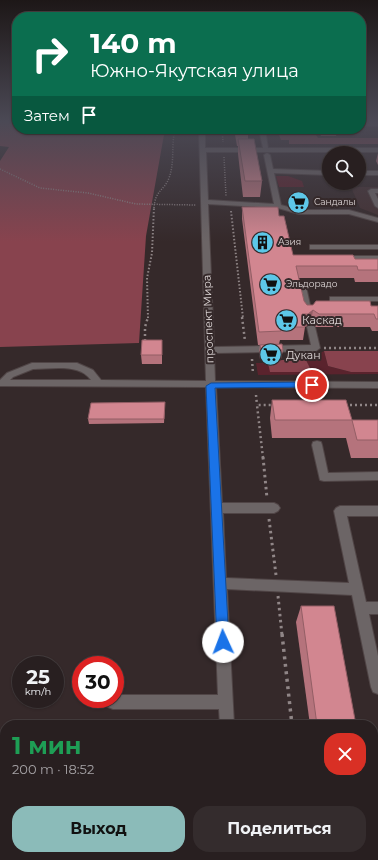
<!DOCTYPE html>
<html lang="ru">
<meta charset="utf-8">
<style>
body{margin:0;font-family:Montserrat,sans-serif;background:#342c2d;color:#f1f3f6;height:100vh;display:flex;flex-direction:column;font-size:15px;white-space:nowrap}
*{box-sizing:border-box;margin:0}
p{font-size:13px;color:#a5a2a5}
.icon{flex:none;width:22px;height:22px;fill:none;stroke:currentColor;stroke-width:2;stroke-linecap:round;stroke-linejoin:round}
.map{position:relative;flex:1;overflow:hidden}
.details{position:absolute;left:0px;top:720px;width:378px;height:140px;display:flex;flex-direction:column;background:#281f20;border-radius:16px 16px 0 0;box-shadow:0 1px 3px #0004,0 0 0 1px #443d3e}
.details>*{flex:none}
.banner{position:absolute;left:12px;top:12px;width:354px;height:122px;border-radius:16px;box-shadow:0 1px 3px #0004,0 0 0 1px #443d3e;background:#0b6e4f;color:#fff;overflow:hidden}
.tools{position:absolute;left:322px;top:146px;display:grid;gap:8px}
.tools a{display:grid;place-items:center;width:44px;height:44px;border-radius:50%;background:#281f20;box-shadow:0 1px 3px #0004,0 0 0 1px #443d3e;font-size:20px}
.speed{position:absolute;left:12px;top:656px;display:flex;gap:8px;font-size:20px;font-weight:700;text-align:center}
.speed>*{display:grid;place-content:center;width:52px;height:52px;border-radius:50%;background:#281f20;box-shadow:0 1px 3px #0004,0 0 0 1px #443d3e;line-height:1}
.speed small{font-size:10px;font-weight:400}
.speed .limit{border:6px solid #d22;background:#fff;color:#111}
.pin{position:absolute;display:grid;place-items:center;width:34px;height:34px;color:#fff;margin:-17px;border:2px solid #fff;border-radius:50%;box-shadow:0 1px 4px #0007}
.me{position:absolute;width:44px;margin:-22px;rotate:358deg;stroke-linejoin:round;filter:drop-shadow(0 0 3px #0008)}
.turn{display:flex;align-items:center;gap:14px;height:84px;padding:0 12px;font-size:18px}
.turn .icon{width:52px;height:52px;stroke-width:2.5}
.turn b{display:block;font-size:28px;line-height:34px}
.then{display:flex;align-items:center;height:38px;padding:0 12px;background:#0003;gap:8px;font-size:15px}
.round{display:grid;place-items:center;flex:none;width:42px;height:42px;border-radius:16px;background:#342c2d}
.headline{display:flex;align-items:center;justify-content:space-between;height:68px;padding:0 12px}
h1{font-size:24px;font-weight:700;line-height:30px;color:#1e9e55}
.action{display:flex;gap:8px;margin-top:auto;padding:8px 12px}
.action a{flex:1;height:46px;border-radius:16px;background:#8bbbb9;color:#111;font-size:16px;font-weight:700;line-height:46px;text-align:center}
.action a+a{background:#342c2d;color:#f1f3f6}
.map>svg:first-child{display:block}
.built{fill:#433032}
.green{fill:#5a232d}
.forest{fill:#88434e}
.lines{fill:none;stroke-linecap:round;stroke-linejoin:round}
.minor-casing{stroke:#504546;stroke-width:2}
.path-far4{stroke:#908687;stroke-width:1.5;stroke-dasharray:1 1.5;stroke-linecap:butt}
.path-far3{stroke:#908687;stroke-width:2;stroke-dasharray:1.5 2;stroke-linecap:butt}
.path-far2{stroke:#908687;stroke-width:2.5;stroke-dasharray:2 3;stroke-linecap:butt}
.path-far1{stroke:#908687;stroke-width:3;stroke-dasharray:2.5 3.5;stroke-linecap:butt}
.path{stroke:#908687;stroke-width:3.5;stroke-dasharray:3 4.5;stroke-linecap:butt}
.minor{fill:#6c6566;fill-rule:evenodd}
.wall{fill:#b5737c}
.shaded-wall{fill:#935e65}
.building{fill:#d28690;stroke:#935e65}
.route{fill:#1a73e8;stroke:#114b97}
.labels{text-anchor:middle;stroke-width:4;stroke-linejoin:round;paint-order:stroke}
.far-poi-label{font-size:9px;fill:#dfd8d8;stroke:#35292a;text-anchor:start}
.street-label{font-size:11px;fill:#dfd8d8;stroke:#35292a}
.poi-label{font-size:11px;fill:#dfd8d8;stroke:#35292a;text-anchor:start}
</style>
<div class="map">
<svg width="378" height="860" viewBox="0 0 378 860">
<rect width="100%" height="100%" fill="#35292a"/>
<!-- built -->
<path class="built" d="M351,187h27v28l-18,-7z"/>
<!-- green -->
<g class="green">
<path d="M276,176h12l14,5 2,6h-25z"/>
<path d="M324,351l4,15 23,6h27v2l-120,1 -2,-12h12l3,9 40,-2 -5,-10z"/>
</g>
<!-- forest -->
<g class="forest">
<path d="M0,121h17v8h148l-19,107 -7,107 -139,4v-186l9,-14 -9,-1z"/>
<path d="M279,135h37l2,3h60v6h-89v-4h-8z"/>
<path d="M324,351h54v21h-27l-23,-6z"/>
<path d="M282,360h24l5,10 -7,2h-34l-2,-9z"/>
<path d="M0,822h5v33h89l-2,5h-92z"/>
</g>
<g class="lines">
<defs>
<g id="minor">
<rect x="361" y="122" width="17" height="4"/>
<path d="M199,129h6v19h58l-4,-19h6l3,19h110v4h-172l2,48 66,4 -10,-49 3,-2 3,2 3,14 56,2v4l-55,-2 7,32 18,5h50l29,8v4l-29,-8h-50l-21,-6 -70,-4 6,143 97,-2 -4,-18 4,-3 4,3 5,21 -4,3 -102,2 1,28 163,1v6l-162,-1 6,116h52l4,2 2,3 -2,3 -4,2h-51l3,65 123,5 -15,-72 2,-3 4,-2h38v10h-31l19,86h12v12h-9l9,42v38l-5,-2 -2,-5 -19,-92 -125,-6 7,136h-14l-1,-16h-106l-5,-2 -2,-5 1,-3h8v-4h103l-12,-308 -206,-1v-6l7,-7 25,-10h45l16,7 8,10 105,1zM33,369c19,0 46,-6 58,11h-81l3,-3z"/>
<rect x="359" y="171" width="19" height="4"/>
<path d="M371,189h7v4h-3l3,6v9l-3,-2 -7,-15z"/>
<rect x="310" y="245" width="68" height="4"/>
<path d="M339,256h39v4h-36l-4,-2z"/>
<path d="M300,289h6l1,2 5,23 -1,2h-6l-1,-2 -5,-23z"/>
<rect x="330" y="297" width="48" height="4"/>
<path d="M317,441l4,1 1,3 6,28 50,-1v8l-54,1 -4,-1 -8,-35 1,-3z"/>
<rect x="222" y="855" width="16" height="5"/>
</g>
</defs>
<!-- minor casing -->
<use href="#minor" class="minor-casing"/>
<!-- path-far4 -->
<g class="path-far4">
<path d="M222,129l1,13"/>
<path d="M224,157l2,39"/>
<path d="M0,169l40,19 48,5 48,11 60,1"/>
<path d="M154,208c1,-18 10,-17 15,-30 6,-16 2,-33 6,-49"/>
</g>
<!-- path-far3 -->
<g class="path-far3">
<path d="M231,211l12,107"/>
<path d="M148,318l-1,-40 5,-25 2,-46"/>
</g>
<!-- path-far2 -->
<g class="path-far2">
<path d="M242,317l3,24"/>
<path d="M145,341v-14l3,-10"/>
<path d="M324,348h54"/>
<path d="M252,359l1,15"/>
<path d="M256,395l1,10"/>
<path d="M345,405h33"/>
<path d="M263,458l-6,-53h17"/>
</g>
<!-- path-far1 -->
<g class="path-far1">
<path d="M263,457l4,41"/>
<path d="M269,519l7,56"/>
<path d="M278,596l4,39"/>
</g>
<!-- path -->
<g class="path">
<path d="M282,634l10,91"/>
<path d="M307,855v5"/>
</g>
<!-- minor -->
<use href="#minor" class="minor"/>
</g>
<!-- wall -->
<g class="wall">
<path d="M234,129h14v10l14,42 -2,16h-17l-5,-43v-8h-1z"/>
<path d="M274,129h64l-2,7h-15l-1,-3 -44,1z"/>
<path d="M378,153v12l-2,-4z"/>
<path d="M242,207l37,9 14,39 62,4h23v23h-23l-1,-4h-55l5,23 3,4 71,1v25h-6l-2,-4h-54l-5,-5 -6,5 -2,13h-23l-1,4 -21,1 -16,-126z"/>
<path d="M162,340v24h-20l-1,-9z"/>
<path d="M260,345l23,5 -2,9h-21l-1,-5z"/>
<path d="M272,400l80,20h26v38h-27l-5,-20h-74l-2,-20z"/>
<path d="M165,402l-1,21 -75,1 -1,-5z"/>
<path d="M301,606l55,119h-46l-14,-103z"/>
<path d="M327,855h46l5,5h-50z"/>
</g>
<!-- shaded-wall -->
<path class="shaded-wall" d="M313,310l-2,12 -5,5 2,-13z"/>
<!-- building -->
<g class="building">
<path d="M237,129h10l1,4h-11z"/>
<path d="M238,139h16l8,42h-17z"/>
<path d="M242,207h36l1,9h5l9,39h60l2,4h23v11h-20l-1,-4h-61l8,35 3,4h6l3,-4h54l1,5h7v13h-2l-2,-5h-55l-6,-4 -5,4h-6l3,13h-24v4l-22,1z"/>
<path d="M142,340h20v15h-21z"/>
<path d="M282,344l1,6h-22l-1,-5z"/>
<path d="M272,400h74l6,20h-77z"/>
<path d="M165,402l-1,17h-76l3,-16z"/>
<path d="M352,420h26v20h-21z"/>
<path d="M301,606h33l22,119h-39z"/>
<path d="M373,816l5,27v17h-42v-5h37z"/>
</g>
<!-- sky -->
<linearGradient id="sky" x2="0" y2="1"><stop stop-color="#1d1717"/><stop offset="0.5" stop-color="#4b4955"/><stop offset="1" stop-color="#4b4955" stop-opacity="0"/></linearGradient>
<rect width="378" height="242" fill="url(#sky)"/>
<!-- route -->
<path class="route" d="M312,382l3,1 2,2 -2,2 -100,1 14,254 -1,4 -5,2 -4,-2 -2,-4 -11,-256 5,-3z"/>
<!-- icons -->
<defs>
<symbol id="supermarket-disc" viewBox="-11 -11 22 22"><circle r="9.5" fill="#5dc7e8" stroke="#35292a"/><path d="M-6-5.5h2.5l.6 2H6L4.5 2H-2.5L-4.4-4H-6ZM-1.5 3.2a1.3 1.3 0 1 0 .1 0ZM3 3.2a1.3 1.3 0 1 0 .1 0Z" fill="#111"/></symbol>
<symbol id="building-disc" viewBox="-11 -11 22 22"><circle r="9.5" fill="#5dc7e8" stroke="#35292a"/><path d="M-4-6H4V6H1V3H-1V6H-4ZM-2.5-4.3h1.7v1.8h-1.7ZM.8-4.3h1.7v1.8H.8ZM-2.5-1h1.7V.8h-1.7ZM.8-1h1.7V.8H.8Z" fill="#111"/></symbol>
</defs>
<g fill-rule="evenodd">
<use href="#supermarket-disc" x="286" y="190" width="25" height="25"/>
<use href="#building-disc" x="250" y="230" width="25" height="25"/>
<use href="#supermarket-disc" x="258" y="272" width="25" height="25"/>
<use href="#supermarket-disc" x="274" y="308" width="25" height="25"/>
<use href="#supermarket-disc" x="258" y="342" width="25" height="25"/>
</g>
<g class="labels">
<!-- far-poi labels -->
<g class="far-poi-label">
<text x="314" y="205">Сандалы</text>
<text x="278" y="245">Азия</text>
<text x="286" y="287">Эльдорадо</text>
</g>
<!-- street labels -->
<g class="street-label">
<text transform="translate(208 319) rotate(-92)" y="4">проспект Мира</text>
</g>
<!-- poi labels -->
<g class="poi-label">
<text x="302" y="324">Каскад</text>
<text x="286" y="359">Дукан</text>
</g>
</g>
</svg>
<div class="tools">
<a><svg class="icon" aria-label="search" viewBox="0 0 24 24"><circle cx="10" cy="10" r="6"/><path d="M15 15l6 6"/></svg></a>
</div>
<div class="speed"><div>25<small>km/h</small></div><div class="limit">30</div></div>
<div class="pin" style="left:312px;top:385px;background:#d93025"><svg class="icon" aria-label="arrive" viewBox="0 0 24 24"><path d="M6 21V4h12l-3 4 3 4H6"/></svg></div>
<svg class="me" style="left:223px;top:642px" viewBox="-20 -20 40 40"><circle r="19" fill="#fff"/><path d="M0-13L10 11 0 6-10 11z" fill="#1a73e8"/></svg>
<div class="banner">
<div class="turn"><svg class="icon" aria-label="right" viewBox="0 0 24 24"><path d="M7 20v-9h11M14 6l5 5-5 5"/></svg><div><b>140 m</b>Южно-Якутская улица</div></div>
<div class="then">Затем<svg class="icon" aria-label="arrive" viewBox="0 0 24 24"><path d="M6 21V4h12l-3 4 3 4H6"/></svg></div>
</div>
<section class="details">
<div class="headline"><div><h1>1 мин</h1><p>200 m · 18:52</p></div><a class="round" style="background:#d93025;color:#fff"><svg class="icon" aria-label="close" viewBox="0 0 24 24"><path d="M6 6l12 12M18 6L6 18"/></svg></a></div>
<div class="action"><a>Выход</a><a>Поделиться</a></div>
</section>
</div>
